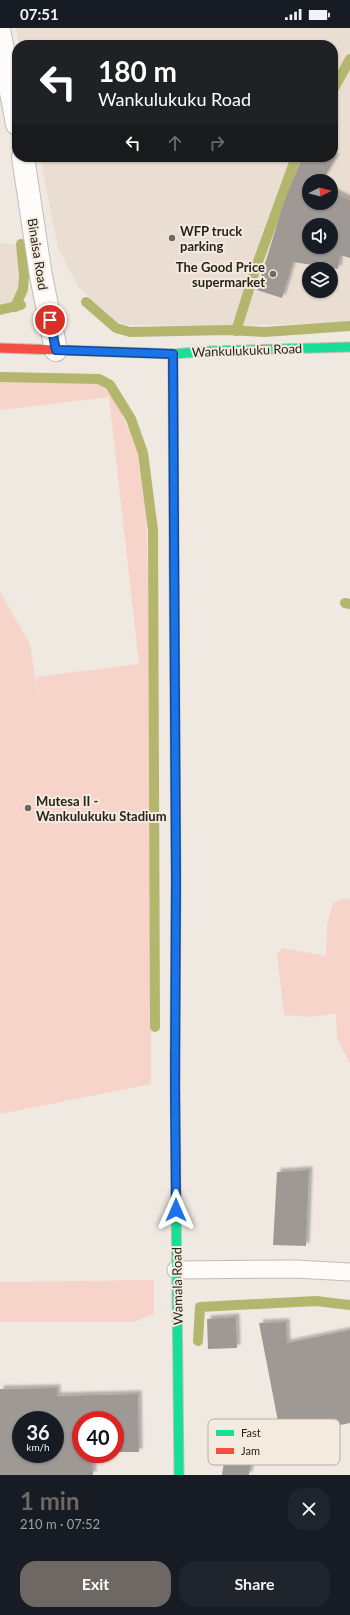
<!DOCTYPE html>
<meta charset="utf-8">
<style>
body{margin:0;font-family:Lato,sans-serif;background:#20242c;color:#f1f3f6;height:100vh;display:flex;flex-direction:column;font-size:15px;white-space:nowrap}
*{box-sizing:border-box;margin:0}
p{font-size:13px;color:#9ea1a6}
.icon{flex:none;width:22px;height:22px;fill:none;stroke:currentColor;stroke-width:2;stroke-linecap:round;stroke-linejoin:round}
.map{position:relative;height:1447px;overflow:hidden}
.details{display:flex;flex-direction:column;background:#171b24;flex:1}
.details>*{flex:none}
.banner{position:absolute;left:12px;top:12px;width:326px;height:122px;border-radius:16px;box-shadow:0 1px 3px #0004;background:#202124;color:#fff;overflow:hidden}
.needle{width:26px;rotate:84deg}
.tools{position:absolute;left:302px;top:146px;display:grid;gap:8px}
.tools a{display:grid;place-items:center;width:36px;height:36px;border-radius:50%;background:#171b24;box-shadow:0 1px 3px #0004;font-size:20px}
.speed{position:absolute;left:12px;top:1383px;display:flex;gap:8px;font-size:20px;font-weight:700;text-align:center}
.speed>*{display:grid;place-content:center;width:52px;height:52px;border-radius:50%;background:#171b24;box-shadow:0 1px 3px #0004;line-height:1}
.speed small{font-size:10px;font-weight:400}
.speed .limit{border:6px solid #d22;background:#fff;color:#111}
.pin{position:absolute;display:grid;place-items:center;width:34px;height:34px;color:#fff;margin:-17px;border:2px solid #fff;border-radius:50%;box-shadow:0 1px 4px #0007}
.me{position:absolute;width:44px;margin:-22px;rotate:0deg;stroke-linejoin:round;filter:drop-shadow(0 0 3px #0008)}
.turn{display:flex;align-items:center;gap:14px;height:84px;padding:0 20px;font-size:18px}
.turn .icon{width:52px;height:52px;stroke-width:2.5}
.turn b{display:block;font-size:28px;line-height:34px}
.lanes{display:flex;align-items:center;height:38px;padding:0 20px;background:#0003;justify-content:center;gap:20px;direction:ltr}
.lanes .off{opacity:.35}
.round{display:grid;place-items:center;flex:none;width:42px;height:42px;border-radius:16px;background:#20242c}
.headline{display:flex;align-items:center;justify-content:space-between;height:68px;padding:0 20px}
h1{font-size:24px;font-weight:700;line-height:30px;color:#6d6863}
.cta{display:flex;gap:8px;margin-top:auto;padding:8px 20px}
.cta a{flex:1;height:46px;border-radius:16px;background:#6d6863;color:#fff;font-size:16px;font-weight:700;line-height:46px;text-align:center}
.cta a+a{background:#20242c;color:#f1f3f6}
.status{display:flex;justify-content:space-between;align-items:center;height:28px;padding:0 20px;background:#171b24;direction:ltr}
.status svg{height:11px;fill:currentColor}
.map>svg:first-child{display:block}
.built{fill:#e9ded1;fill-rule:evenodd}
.green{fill:#f7d4c9}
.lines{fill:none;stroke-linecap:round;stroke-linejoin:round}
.stream{stroke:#b4b66e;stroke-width:10}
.building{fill:#9e9995;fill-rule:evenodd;filter:url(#shadow)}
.lane-casing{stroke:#c1bcb7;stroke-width:19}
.street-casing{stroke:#c1bcb7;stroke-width:24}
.fast-casing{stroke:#c1bcb7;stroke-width:11}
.jam-casing{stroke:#c1bcb7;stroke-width:11}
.lane{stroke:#fdfcfb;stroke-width:17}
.street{stroke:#fdfcfb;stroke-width:22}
.fast{stroke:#16e098;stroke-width:9}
.jam{stroke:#f24e42;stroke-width:9}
.route-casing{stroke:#114b97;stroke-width:10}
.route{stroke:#1a73e8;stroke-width:7}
.poi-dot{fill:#6d6863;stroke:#f4eadd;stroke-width:1.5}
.labels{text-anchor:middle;stroke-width:4;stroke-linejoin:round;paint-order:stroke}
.poi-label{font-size:13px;font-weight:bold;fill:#27231f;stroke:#f4eadd;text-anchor:start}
.street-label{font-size:13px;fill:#27231f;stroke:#f4eadd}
.key{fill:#f4eadd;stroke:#b6aea4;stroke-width:1}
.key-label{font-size:11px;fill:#27231f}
</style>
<div class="status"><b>07:51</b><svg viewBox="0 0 49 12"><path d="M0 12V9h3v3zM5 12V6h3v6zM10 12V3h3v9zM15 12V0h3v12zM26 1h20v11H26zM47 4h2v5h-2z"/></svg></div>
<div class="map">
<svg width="350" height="1447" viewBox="0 0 350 1447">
<defs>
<filter id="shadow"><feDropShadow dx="3.5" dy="-3.5" stdDeviation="1" flood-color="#0004"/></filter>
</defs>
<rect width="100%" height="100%" fill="#efe9e2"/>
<!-- built -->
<g class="built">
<path d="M16,0h334v294l-118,4 -106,-1 -14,-6 -33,-31 -21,-40 -18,-91h293v-112h-314zM309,153h22v22h-22zM309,197h22v22h-22zM309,241h22v22h-22z"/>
<path d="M0,215l30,2 -2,47 -3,7 -14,12 -11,-1z"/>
</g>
<!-- green -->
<g class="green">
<path d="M0,353l99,3 14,13 23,47 10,60 5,196v384l-151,30v-522l30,52 8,52 -2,-19 103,-13 -30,-267 -109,13z"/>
<path d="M346,870l4,1v165l-13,-26 -1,-25 -24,4 -28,-2 -7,-61 6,-6 43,8 1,-32 6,-21z"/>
<path d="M154,1252v34l-20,8h-134v-40z"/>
</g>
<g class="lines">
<!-- stream -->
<g class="stream">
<path d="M333,62l17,-31"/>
<path d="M86,274l30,26 14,4 98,-2 37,2 85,-6"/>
<path d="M15,279l8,-18 1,-13 -3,-32"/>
<path d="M0,282l21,-5"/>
<path d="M236,303l20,-64 40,-110"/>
<path d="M0,349l99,2 11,6 21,34 12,34 10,77 2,497"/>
<path d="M345,575l5,1"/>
<path d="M198,1313l2,-34 116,-6 34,4"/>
</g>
</g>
<!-- building -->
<g class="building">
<path d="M302,129h34l-14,24h-13v22h22v-12l19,9v58l-10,-3 -2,14 -45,-7 -11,36 -25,-8 26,-85zM309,197h22v22h-22z"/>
<path d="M309,1142l-3,76 -33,-1 4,-73z"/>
<path d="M236,1289l1,31 -29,1 -1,-30z"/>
<path d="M286,1294l1,21 63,-13v93l-69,14 -22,-114z"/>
<path d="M57,1360v8l81,-2 1,58h-24v-32h-34v34h11l1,21h-93v-86zM21,1392h34v34h-34z"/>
<path d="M228,1407l27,4 -6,36h-27z"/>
</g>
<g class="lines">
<defs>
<path id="lane" d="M176,1242l119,-1 55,3"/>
<g id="street">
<path d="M0,6l17,90"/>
<path d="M23,129l18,119 15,74"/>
</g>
<g id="fast">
<path d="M147,325l26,1 38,-3 139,-4"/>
<path d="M174,535l2,316 -1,176"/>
<path d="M176,1171l3,276"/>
</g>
<g id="jam">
<path d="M0,320l147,5"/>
<path d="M173,326l1,209"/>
<path d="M175,1027l1,144"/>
</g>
</defs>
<!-- lane casing -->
<use href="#lane" class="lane-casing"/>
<!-- street casing -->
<use href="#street" class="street-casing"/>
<!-- fast casing -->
<use href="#fast" class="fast-casing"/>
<!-- jam casing -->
<use href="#jam" class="jam-casing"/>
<!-- lane -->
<use href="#lane" class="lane"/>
<!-- street -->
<use href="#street" class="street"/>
<!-- fast -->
<use href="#fast" class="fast"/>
<!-- jam -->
<use href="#jam" class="jam"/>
</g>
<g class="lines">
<defs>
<path id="route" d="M50,292l6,30 117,4 3,525 -1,209 1,122"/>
</defs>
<!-- route casing -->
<use href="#route" class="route-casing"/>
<!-- route -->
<use href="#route" class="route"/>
</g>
<!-- markers -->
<g class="poi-dot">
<circle cx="172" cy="210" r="4"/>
<circle cx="273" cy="246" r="4"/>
<circle cx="28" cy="780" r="4"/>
</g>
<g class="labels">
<!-- poi labels -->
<g class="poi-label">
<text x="180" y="208">WFP truck<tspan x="180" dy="15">parking</tspan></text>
<text x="265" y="244" text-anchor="end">The Good Price<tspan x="265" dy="15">supermarket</tspan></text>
<text x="36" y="778">Mutesa II -<tspan x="36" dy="15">Wankulukuku Stadium</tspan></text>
</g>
<!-- street labels -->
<g class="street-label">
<text transform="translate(38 226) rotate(81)" y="5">Binaisa Road</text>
<text transform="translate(247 322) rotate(-2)" y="5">Wankulukuku Road</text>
<text transform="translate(177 1258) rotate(-91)" y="5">Wamala Road</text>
</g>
</g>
<!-- legend -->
<rect x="208" y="1391" width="132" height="46" rx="6" class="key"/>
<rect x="216" y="1402" width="18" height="6" fill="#16e098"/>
<rect x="216" y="1420" width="18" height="6" fill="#f24e42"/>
<g class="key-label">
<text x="241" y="1409">Fast</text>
<text x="241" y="1427">Jam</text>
</g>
</svg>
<div class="tools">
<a><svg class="needle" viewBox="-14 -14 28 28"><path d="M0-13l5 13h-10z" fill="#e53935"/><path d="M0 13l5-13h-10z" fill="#9ea1a6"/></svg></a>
<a><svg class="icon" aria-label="sound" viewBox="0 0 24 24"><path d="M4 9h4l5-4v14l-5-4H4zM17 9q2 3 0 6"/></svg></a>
<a><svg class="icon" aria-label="layers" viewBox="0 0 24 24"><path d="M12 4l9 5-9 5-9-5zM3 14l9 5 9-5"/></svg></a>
</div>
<div class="speed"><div>36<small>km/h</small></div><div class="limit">40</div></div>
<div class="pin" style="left:50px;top:292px;background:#d93025"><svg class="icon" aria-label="arrive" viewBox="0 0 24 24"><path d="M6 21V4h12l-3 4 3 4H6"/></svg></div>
<svg class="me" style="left:176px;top:1182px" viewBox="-20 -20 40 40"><path d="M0-17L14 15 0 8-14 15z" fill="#1a73e8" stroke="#fff" stroke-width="4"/></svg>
<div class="banner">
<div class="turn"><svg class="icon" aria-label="left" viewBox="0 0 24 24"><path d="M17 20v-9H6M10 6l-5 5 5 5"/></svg><div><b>180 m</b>Wankulukuku Road</div></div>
<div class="lanes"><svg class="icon" aria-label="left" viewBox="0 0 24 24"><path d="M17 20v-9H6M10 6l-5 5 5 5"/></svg><svg class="icon off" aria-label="ahead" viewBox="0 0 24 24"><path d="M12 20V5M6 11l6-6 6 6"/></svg><svg class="icon off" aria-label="right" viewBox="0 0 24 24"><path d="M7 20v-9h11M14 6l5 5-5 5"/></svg></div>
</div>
</div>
<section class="details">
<div class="headline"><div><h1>1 min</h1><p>210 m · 07:52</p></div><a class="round"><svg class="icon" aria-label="close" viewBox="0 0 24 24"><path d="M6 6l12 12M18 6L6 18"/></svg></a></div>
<div class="cta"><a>Exit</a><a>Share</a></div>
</section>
